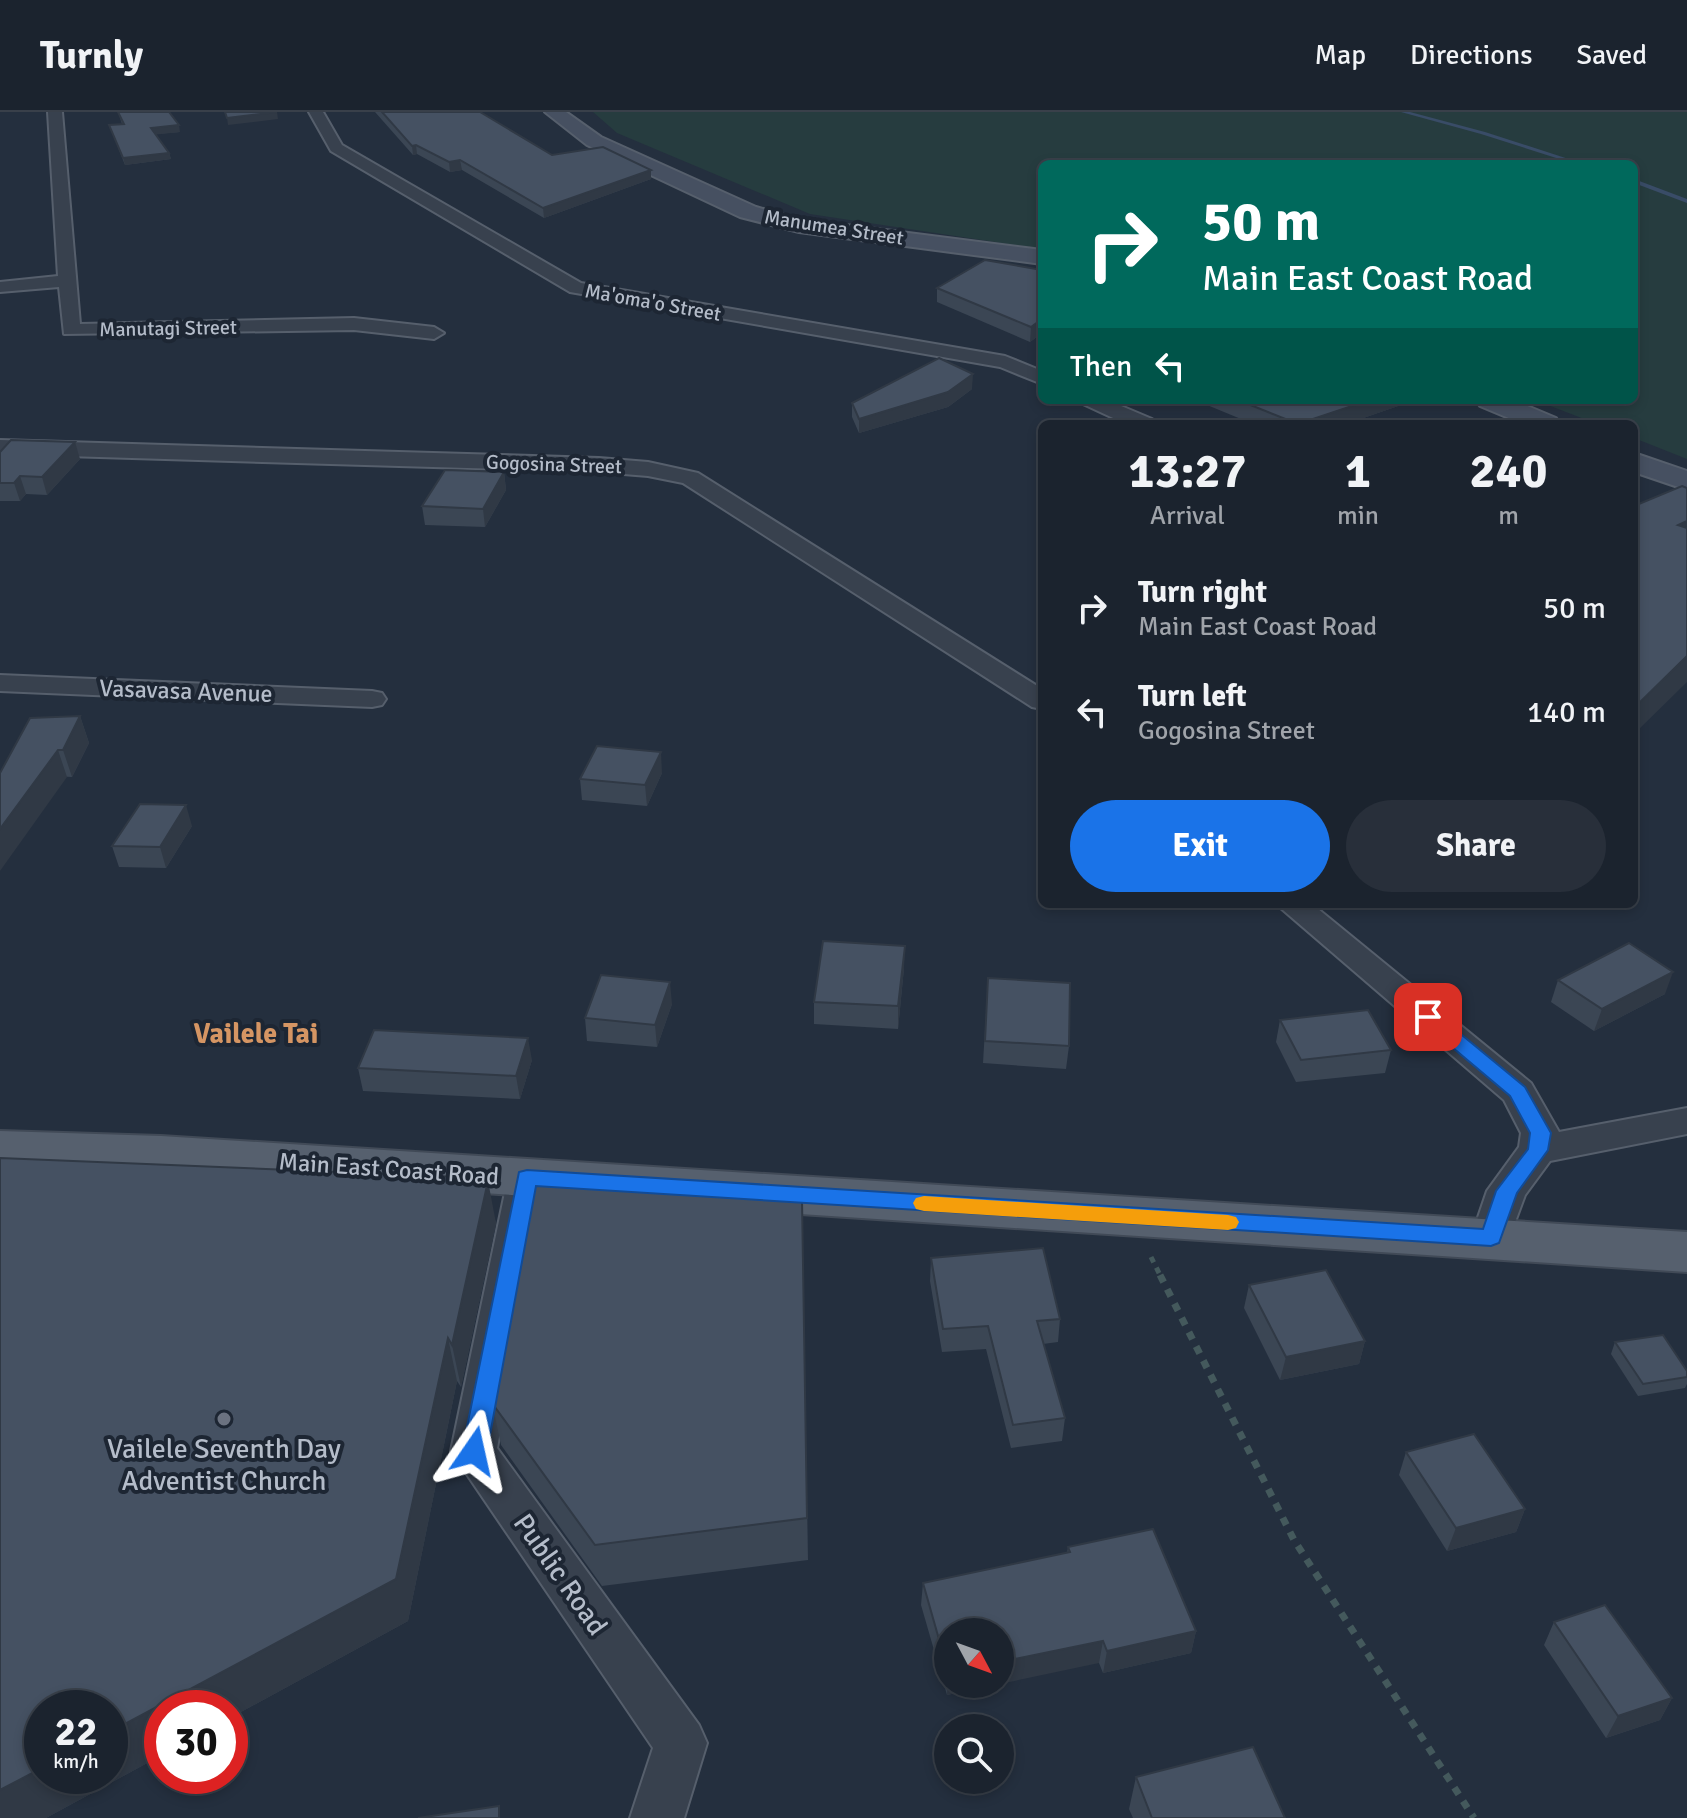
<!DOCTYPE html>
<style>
body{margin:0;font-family:Signika,sans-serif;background:#282f3a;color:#f1f3f6;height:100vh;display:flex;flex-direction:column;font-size:30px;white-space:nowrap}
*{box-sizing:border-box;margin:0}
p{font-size:26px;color:#a0a4aa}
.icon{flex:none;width:44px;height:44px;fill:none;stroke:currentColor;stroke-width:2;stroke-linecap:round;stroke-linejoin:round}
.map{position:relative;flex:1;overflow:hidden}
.details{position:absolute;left:1038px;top:308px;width:600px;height:488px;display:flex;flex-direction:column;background:#1b232e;border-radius:12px;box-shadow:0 4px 12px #0003,0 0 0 2px #39404a}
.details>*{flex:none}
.hud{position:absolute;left:1038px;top:48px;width:600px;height:244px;border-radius:12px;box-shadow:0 4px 12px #0003,0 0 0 2px #39404a;background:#00695c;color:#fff;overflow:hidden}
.needle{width:52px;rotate:131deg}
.controls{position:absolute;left:934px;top:1506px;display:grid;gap:16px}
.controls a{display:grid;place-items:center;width:80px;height:80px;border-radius:50%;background:#1b232e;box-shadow:0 4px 12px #0003,0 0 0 2px #39404a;font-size:40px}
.speed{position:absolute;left:24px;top:1578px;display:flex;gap:16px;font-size:40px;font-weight:700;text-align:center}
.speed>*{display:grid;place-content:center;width:104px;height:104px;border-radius:50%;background:#1b232e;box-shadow:0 4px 12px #0003,0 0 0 2px #39404a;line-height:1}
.speed small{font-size:20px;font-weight:400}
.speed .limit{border:12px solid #d22;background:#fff;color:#111}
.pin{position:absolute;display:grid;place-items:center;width:68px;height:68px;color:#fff;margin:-34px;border-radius:16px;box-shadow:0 4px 12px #0006}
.me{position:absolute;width:88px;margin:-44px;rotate:11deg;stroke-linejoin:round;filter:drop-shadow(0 0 6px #0008)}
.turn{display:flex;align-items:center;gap:28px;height:168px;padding:0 32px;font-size:36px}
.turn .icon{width:104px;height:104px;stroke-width:2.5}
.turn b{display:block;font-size:56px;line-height:68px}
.then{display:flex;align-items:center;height:76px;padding:0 32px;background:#0003;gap:16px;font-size:30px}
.eta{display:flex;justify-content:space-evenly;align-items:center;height:136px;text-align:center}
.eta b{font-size:48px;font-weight:800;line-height:56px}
.cta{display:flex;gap:16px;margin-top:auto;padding:16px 32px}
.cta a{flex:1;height:92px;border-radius:48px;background:#1a73e8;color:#fff;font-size:32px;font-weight:800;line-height:92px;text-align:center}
.cta a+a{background:#282f3a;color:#f1f3f6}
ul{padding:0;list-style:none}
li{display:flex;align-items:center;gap:24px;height:104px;padding:0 32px}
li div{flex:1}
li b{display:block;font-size:30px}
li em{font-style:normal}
header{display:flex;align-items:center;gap:48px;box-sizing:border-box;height:112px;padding:0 40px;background:#1b232e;border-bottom:2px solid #39404a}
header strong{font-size:38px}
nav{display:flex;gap:44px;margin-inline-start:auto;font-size:28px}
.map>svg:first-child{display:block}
.green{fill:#263c3f}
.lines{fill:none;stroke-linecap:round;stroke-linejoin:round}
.stream{fill:#394c67;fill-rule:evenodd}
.minor-casing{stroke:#565f6c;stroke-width:4}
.secondary-casing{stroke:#565f6c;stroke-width:4}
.primary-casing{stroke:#414a57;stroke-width:4}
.path-far1{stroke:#44595c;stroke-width:5;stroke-dasharray:6 6;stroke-linecap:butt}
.path{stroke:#44595c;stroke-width:7;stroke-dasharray:8 8;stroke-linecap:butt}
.minor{fill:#38414e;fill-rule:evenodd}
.secondary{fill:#465061;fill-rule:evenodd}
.primary{fill:#56606e;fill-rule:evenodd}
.wall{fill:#3b4654}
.shaded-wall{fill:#303945}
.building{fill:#455162;stroke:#303945;stroke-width:2}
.route{fill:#1a73e8;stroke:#114b97;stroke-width:2}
.slow{fill:#f59e0b}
.worship-dot{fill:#6b7280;stroke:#1d2633;stroke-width:3}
.labels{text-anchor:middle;stroke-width:8;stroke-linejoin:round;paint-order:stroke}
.far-street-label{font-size:20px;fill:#b4bcc9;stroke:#1d2633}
.street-label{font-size:24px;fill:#b4bcc9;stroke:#1d2633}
.quarter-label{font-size:28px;font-weight:bold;fill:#d59563;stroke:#1d2633}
.near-poi-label{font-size:28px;fill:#b4bcc9;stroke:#1d2633}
.near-street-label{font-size:28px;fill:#b4bcc9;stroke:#1d2633}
</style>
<header>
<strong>Turnly</strong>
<nav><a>Map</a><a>Directions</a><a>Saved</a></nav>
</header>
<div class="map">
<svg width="1687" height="1706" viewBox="0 0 1687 1706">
<rect width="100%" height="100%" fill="#242f3e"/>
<!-- green -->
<path class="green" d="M593,0h1094v347l-53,-21v-14h-37l-62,-24h99v-236h-592v85l-232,-35 -193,-81z"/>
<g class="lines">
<!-- stream -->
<g class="stream">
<path d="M1401,0h9l75,20 99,32h-9l-94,-30z"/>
<path d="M1634,67l53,20v4l-53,-20z"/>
</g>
<defs>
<g id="minor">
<path d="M48,0h14l18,212 274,-6 80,9 10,6 -10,6 -80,-9 -290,4 -5,-47 -59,5v-10l58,-6z"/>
<path d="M309,0h14l19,33 239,138 424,73 37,15v13l-42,-17 -430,-75 -239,-141z"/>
<path d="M1080,288h27l45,19 3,5h-29l-43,-20z"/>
<path d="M0,328l599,18 49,4 50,11 344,216v20l-10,-2 -349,-224 -35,-7 -49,-4 -599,-18z"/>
<path d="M0,563l372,16 10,2 4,6 -4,6 -10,2 -372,-16z"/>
<path d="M1276,792h36l219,179 28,49 128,-24v26l-137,27 -25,34 -20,54 -14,4 -14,-4 -6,-11 16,-47 32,-44 2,-14 -17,-33z"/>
<path d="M527,1052l14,4 5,10 -49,270 202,277 8,18 -23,75h-54l23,-70 -202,-297 57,-273 5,-10z"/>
</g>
<g id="secondary">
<path d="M545,0h21l35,25 155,70 43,12 243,31v14l-243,-32 -59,-15 -153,-72z"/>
<path d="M1476,288h37l43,18 4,6h-37l-43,-18z"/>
<path d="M1634,341l53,18v19l-53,-18z"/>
</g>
<path id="primary" d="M0,1019l161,5 1526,96v40l-1526,-100 -161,-5z"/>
</defs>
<!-- minor casing -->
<use href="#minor" class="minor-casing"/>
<!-- secondary casing -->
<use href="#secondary" class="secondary-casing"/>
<!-- primary casing -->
<use href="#primary" class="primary-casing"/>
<!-- path-far1 -->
<path class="path-far1" d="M1151,1145l10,20"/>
<!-- path -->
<path class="path" d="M1160,1163l134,265 180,278"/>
<!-- minor -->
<use href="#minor" class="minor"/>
<!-- secondary -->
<use href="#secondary" class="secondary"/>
<!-- primary -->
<use href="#primary" class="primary"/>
</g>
<!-- wall -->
<g class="wall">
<path d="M118,0l62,20 -24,2 13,19 2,6 -46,6 -16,-40 13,-1z"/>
<path d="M375,0h105l72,43 99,15v9l-107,39 -82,-48 -12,2 -33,-18 -4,1z"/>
<path d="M1042,158v63l-12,9 -93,-40v-14z"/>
<path d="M972,277l-24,18 -89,26 -7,-16v-14z"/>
<path d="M1195,288h207l-1,5 -55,19h-93z"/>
<path d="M0,340l80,7 -33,36 -21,-1 -6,7h-20z"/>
<path d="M504,360l2,18 -21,37 -60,-2 -3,-19z"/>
<path d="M80,604l9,27 -17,34 -72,-4z"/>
<path d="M662,661l-15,33 -65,-6 -2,-21z"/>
<path d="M192,714l-26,42 -47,-1 -7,-21z"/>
<path d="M904,856l-6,61 -84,-5v-22z"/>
<path d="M988,866l81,68 -3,23 -83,-6z"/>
<path d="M1558,868l107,14 -71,37 -43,-29z"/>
<path d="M672,892l-15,43 -70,-6 -2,-23z"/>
<path d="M1280,908l111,30 -6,23 -89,9 -20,-40z"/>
<path d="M532,948l-12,39 -157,-8 -5,-23z"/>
<path d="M483,1069l13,42 -35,164 -4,-6 -49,240 -178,97v-10l-68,47 -116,63h-46z"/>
<path d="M802,1088l6,360 -206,26 -101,-141 -9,-42z"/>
<path d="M931,1146l129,61 -2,23 -15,2 22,74 -3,23 -51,7 -25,-99 -44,3 -12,-71z"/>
<path d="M1249,1173l116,56 -6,23 -79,16 -36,-72z"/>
<path d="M1615,1230l72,29v13l-2,4 -47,8 -27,-42z"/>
<path d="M1406,1340l119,57 -9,23 -69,19 -48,-76z"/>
<path d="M1068,1435l128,84 -5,22 -88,20 -4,-10 -151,-31v52h51l-52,11 -26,-90 2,-22 144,-30z"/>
<path d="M1554,1510l118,76 -12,22 -54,18 -62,-93z"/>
<path d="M1136,1665l149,41h-152l-4,-9z"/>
</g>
<!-- shaded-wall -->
<g class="shaded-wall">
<path d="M277,0l1,7 -50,6 -1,-7z"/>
<path d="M179,13l1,7 -28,3 -1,-7z"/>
<path d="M416,33l1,9 -4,1 -1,-9z"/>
<path d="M169,41l2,6 -46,6 -2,-7z"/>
<path d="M460,48l2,10 -12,2 -1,-10z"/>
<path d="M651,58v9l-107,39 -1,-10z"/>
<path d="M1042,207v14l-12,9 1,-15z"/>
<path d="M973,262l-1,15 -24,18 -89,26v-14z"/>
<path d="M1370,288h32l-1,5 -55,19h-48z"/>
<path d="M75,330l5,17 -33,36 -5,-18z"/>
<path d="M504,360l2,18 -21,37 -2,-18z"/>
<path d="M20,364l6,18 -6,7 -6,-18z"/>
<path d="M1687,409v31l-9,-27z"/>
<path d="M1687,544v26l-53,52v-26z"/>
<path d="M80,604l9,27 -17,34 -9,-27z"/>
<path d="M58,638l9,27 -67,94v-42z"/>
<path d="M661,640l1,21 -15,33 -2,-21z"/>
<path d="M186,693l6,21 -26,42 -6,-21z"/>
<path d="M905,834l-1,22 -6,61v-23z"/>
<path d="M1673,860l-8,22 -71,37 8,-22z"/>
<path d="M670,870l2,22 -15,43 -2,-22z"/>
<path d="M528,926l4,22 -12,39 -4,-23z"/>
<path d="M482,1066l3,17 3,-14 8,42 -35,164 -9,-42z"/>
<path d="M448,1226l9,43 -49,240 -178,97v-10h-68v47l-116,63h-46v-28l42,-22v8h68v-44z"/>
<path d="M1365,1229l-6,23 -79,16 6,-23z"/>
<path d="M1525,1397l-9,23 -69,19 9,-23z"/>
<path d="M1196,1519l-5,22 -88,20 4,-22z"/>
<path d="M1103,1529l-4,22 -99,21v-22z"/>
<path d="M948,1567v5h51l-52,11z"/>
<path d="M1672,1586l-12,22 -54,18 12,-22z"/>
</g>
<!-- building -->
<g class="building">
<path d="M118,0h51l10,13 -28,3 18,25 -46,5 -14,-33 15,-1z"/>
<path d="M225,0h52l-50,6z"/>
<path d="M382,0h98l72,43 51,-8 48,23 -108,38 -83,-48 -11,2 -33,-17 -4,1z"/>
<path d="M985,148l57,10v49l-11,8 -94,-39z"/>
<path d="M939,246l34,16 -25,18 -89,27 -7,-16z"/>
<path d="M1238,288h132l-72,24z"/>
<path d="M11,328l64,2 -33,35 -22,-1 -6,7h-14v-31z"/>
<path d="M445,358l59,2 -21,37 -61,-3z"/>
<path d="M1682,374l5,2v33l-9,4 9,3v128l-53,52v-202z"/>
<path d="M80,604l-17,34h-5l-58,79v-56l30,-55z"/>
<path d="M597,634l64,6 -16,33 -65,-6z"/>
<path d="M140,692l46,1 -26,42 -48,-1z"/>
<path d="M823,829l82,5 -7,60 -84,-4z"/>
<path d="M1629,831l44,29 -71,37 -44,-29z"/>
<path d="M601,863l69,7 -15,43 -70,-7z"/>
<path d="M988,866l82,5 -1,63 -84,-5z"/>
<path d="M1368,898l23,40 -90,10 -21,-40z"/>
<path d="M374,918l154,8 -12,38 -158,-8z"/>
<path d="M0,1046l482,20v3h6l-36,164 -4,-7 -52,241 -286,153v-24h-68v60l-42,22z"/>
<path d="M534,1072l268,16 5,318 -212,27 -103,-142z"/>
<path d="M1043,1136l17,71 -23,2 28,97 -52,7 -25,-99 -45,3 -12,-71z"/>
<path d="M1326,1158l39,71 -79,16 -37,-72z"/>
<path d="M1663,1223l24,36v6l-44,7 -28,-42z"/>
<path d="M1474,1322l51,75 -69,19 -50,-76z"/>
<path d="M1153,1417l43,102 -89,20 -4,-10 -103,21v-30h-52v39l-25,-88 147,-31 -2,-5z"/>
<path d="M1605,1493l67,93 -54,18 -64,-94z"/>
<path d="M1253,1635l32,71h-133l-16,-41z"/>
<path d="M499,1694v12h-81z"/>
</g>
<!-- route -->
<path class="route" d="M1428,898l6,2 91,75 26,46 -3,17 -31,43 -18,50 -8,3 -955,-60 -49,265 -4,8 -9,3 -8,-3 -4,-8 57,-279 8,-2 956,59 13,-38 32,-42 2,-16 -20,-37 -89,-75 -3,-4 3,-5z"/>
<!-- slow -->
<path class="slow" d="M924,1084l304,19 8,2 3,5 -3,6 -8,2 -304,-19 -8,-2 -3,-6 3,-5z"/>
<!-- markers -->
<circle class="worship-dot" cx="224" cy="1307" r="8"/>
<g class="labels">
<!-- far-street labels -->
<g class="far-street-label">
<text transform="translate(834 115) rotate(9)" y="7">Manumea Street</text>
<text transform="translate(653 190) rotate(10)" y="7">Ma'oma'o Street</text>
<text transform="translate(168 216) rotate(-1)" y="7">Manutagi Street</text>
<text transform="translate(554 352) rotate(2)" y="7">Gogosina Street</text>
</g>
<!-- street labels -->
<g class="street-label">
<text transform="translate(186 579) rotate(2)" y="8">Vasavasa Avenue</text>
<text transform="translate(389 1057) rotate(4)" y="8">Main East Coast Road</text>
</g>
<!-- quarter labels -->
<g class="quarter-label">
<text x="256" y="931">Vailele Tai</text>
</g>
<!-- near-poi labels -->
<g class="near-poi-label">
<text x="224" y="1346">Vailele Seventh Day<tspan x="224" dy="32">Adventist Church</tspan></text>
</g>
<!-- near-street labels -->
<g class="near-street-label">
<text transform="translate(561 1462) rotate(55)" y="10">Public Road</text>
</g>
</g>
</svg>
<div class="controls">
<a><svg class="needle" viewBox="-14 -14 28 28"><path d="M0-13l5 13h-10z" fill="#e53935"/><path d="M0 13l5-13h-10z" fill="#a0a4aa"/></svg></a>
<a><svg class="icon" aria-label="search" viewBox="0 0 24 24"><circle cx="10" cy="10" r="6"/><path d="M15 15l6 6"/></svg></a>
</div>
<div class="speed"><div>22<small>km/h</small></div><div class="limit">30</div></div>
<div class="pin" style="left:1428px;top:905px;background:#d93025"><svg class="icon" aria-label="arrive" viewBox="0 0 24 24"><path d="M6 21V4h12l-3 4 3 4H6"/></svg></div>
<svg class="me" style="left:474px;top:1339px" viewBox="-20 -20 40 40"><path d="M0-17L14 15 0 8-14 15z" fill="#1a73e8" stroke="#fff" stroke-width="4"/></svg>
<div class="hud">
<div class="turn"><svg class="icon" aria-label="right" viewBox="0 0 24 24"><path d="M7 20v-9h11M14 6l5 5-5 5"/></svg><div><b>50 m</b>Main East Coast Road</div></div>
<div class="then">Then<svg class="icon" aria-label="left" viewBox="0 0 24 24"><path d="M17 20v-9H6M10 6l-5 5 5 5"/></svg></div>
</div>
<section class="details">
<div class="eta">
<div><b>13:27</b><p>Arrival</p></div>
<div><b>1</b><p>min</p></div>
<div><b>240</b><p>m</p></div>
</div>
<ul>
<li><svg class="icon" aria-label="right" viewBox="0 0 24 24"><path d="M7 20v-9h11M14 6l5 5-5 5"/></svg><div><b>Turn right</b><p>Main East Coast Road</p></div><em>50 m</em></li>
<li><svg class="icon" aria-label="left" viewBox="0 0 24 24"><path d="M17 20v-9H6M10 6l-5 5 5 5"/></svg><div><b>Turn left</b><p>Gogosina Street</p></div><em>140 m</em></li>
</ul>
<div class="cta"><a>Exit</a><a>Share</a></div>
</section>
</div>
